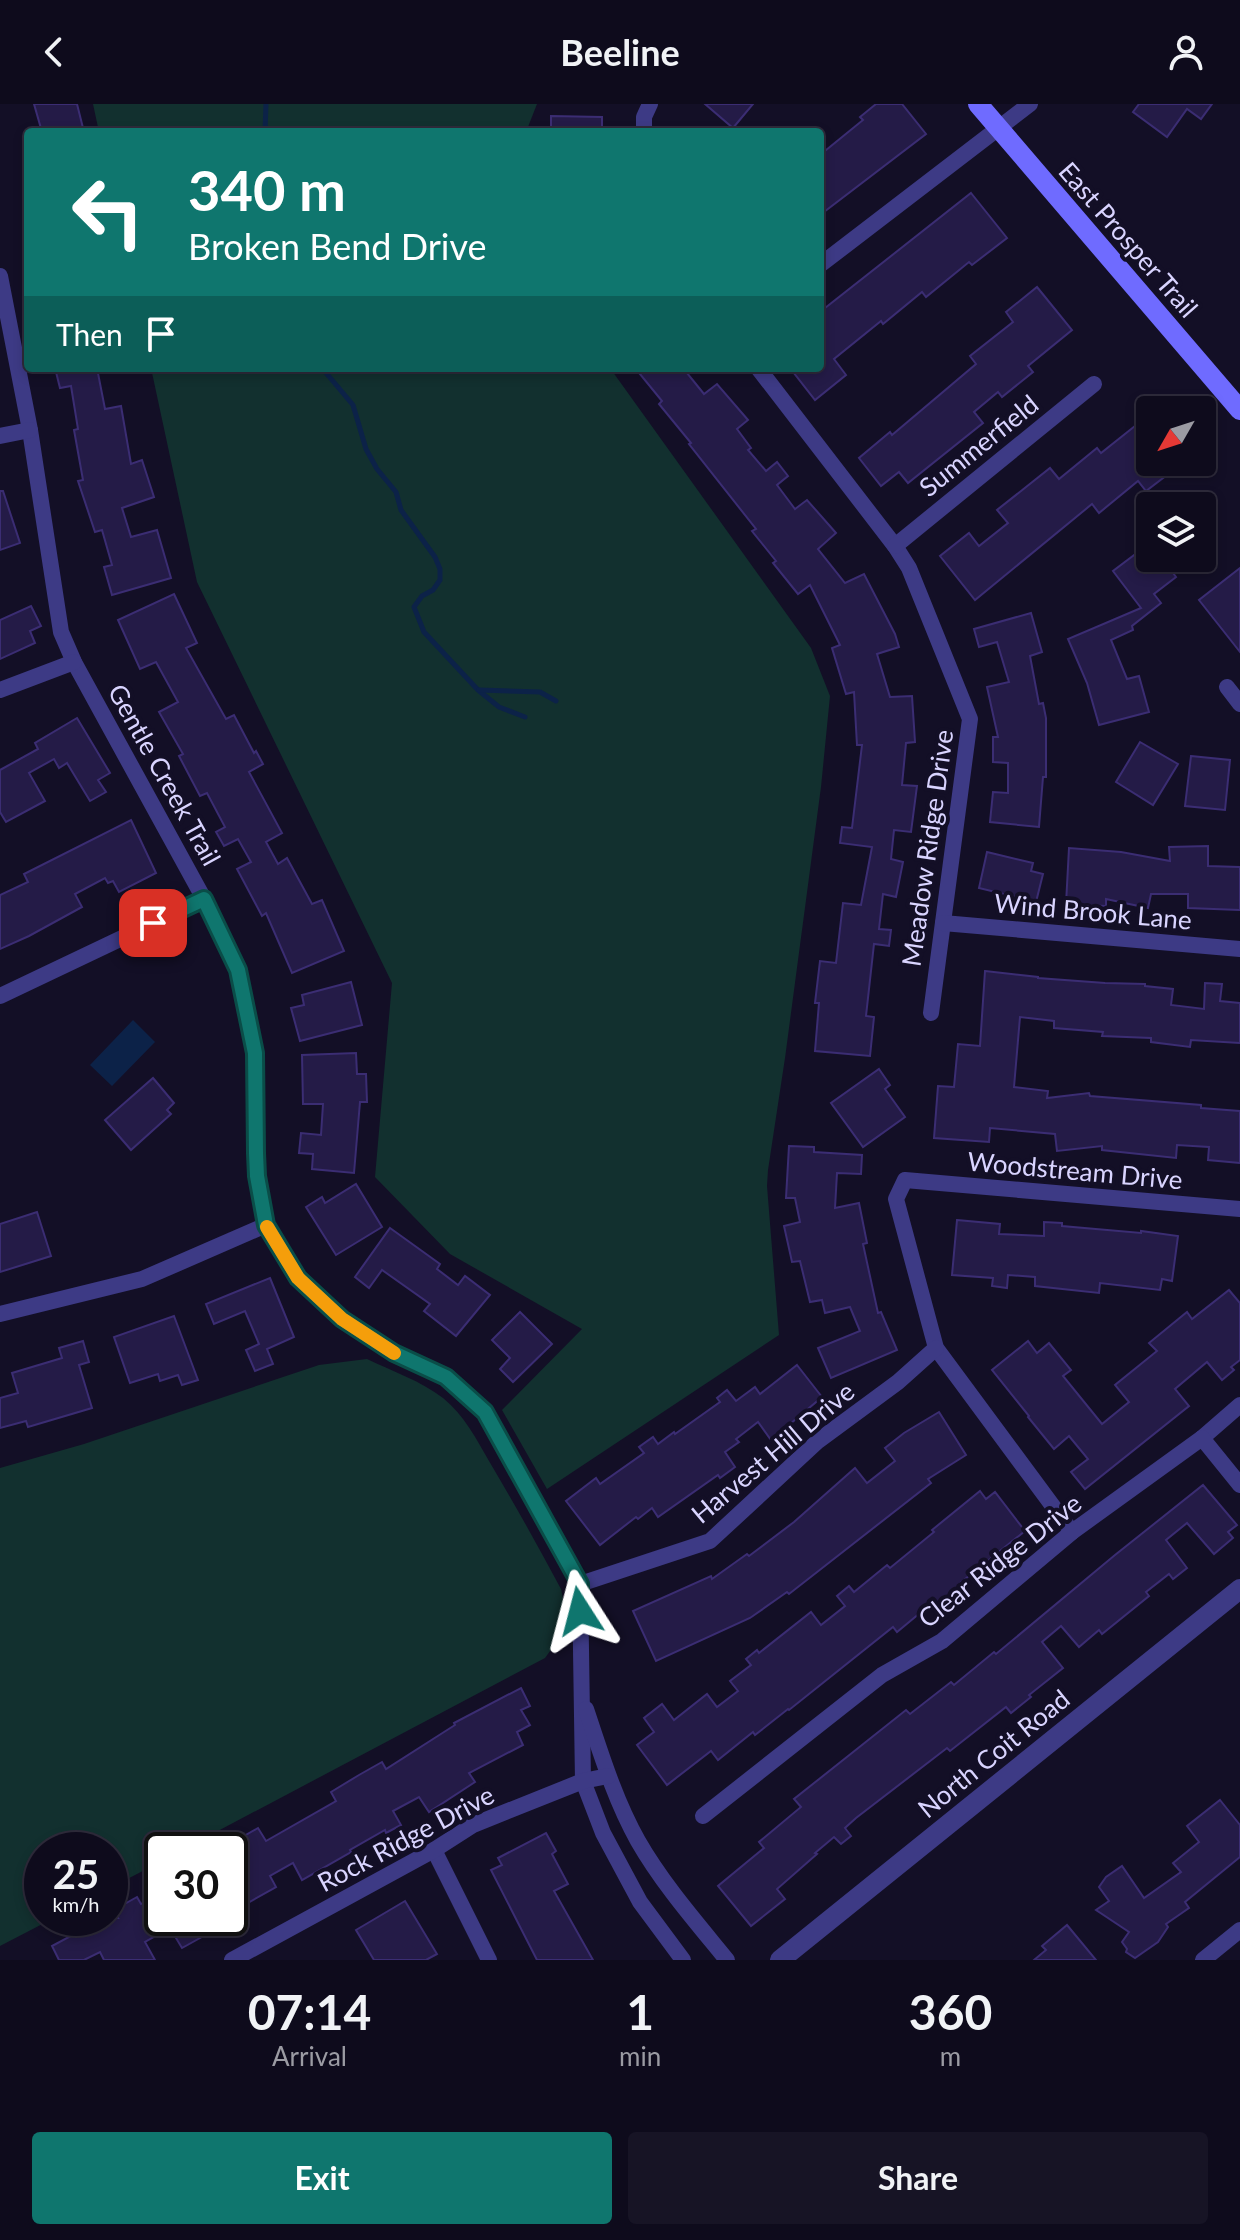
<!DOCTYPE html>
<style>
body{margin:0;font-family:Lato,sans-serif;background:#171425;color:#f1f3f6;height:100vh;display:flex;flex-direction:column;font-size:30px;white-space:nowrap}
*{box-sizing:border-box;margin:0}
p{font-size:26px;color:#9b9ba3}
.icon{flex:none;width:44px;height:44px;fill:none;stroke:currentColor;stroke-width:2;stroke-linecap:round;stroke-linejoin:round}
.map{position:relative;height:1856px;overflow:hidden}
.sheet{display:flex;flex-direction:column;background:#0e0b1c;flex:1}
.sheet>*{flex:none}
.guide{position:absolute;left:24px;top:24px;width:800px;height:244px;border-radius:8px;box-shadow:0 4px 12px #0003,0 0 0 2px #2e2b3b;background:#0f766e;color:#fff;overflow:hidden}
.needle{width:52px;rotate:231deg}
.tools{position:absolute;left:1136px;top:292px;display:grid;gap:16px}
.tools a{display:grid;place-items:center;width:80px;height:80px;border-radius:8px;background:#0e0b1c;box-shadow:0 4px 12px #0003,0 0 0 2px #2e2b3b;font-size:40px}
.speed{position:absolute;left:24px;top:1728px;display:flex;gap:16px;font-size:40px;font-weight:700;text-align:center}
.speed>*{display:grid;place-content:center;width:104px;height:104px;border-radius:50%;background:#0e0b1c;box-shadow:0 4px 12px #0003,0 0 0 2px #2e2b3b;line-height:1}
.speed small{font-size:20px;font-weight:400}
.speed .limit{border:4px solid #111;border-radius:12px;background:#fff;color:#111}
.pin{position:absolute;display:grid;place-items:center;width:68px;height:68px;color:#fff;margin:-34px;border-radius:16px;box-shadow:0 4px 12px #0006}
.me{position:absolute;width:88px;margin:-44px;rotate:351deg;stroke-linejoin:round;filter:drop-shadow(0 0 6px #0008)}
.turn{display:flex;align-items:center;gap:28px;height:168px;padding:0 32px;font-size:36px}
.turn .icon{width:104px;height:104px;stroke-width:2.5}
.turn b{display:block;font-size:56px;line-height:68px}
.then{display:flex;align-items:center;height:76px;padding:0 32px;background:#0003;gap:16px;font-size:30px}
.eta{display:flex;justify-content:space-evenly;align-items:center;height:136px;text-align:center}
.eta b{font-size:48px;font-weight:700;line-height:56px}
.button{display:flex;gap:16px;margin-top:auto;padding:16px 32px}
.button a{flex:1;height:92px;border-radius:8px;background:#0f766e;color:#fff;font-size:32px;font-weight:700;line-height:92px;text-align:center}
.button a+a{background:#171425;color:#f1f3f6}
header{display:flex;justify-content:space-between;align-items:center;height:104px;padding:0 32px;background:#0e0b1c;font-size:36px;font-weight:700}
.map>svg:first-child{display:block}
.green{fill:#12302f}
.water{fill:#0c2248}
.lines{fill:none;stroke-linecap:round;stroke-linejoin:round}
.stream{stroke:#0c2248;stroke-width:5}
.building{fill:#241b47;stroke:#3b2d73;stroke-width:2}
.minor{stroke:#3d3a85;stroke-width:16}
.tertiary{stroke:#3d3a85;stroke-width:20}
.secondary{stroke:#6f6bff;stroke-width:20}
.route-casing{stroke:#0a4d48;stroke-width:20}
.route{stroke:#0f766e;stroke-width:14}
.slow{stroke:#f59e0b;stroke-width:14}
.labels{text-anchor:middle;stroke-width:8;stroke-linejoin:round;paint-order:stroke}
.street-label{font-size:26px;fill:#d9d4ff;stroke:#130f26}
</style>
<header><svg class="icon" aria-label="back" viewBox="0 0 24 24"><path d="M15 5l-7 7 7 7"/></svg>Beeline<svg class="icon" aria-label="person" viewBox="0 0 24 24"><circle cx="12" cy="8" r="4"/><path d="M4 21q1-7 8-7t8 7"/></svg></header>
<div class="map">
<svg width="1240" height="1856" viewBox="0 0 1240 1856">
<rect width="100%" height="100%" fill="#130f26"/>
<!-- green -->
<g class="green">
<path d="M93,0h444l-11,28h-427z"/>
<path d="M151,264h459l201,280 19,48 -9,91 -36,271 -17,112 -1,16 12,149 -232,154 -45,-79 80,-81 -132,-75 -75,-77 17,-194 -195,-401z"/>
<path d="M367,1255c25,12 54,22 76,39 21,17 34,42 46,63 25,42 49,85 72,128 7,31 3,44 -16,69l-363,192h-20v11l-52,27v-38h-68v68h12l-54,28v-478l84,-24 235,-79z"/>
</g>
<!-- water -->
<path class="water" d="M133,916l22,22 -43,44 -22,-21z"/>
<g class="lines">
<!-- stream -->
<g class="stream">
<path d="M265,28l1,-28"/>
<path d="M322,264l31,37 13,44 11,20 19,23 5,18 34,47 5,12v11l-7,10 -11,6 -8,11 10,25 54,58 21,17 26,10"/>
<path d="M479,586l61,2 16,9"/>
</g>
</g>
<!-- building -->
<g class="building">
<path d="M34,0h43l7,28h-42z"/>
<path d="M705,0h48l-20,24z"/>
<path d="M876,0h26l24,30 -106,81v-60l43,-35 -3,-3z"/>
<path d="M1139,0h73l-11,15 -14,-10 -20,28 -34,-25z"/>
<path d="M551,12l51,1v15h-51z"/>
<path d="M971,89l36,45 -35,27 -3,-3 -43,35 -4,-5 -39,32 -2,-3 -47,38 12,16 -31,25 -25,-32h30v-56z"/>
<path d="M1037,183l35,43 -44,36 5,6 -31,25 -4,-5 -24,20 9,11 -75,60 -9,-11 -18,14 -22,-28 31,-26 2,3 84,-71 -6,-8 43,-34 -7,-10z"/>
<path d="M55,264h42l8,41 16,-3 10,58 11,-4 12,37 -32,11 9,29 26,-7 14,48 -59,17 -8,-28 8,-2 -10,-35 -7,2 -17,-51 5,-1 -9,-50 4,-1 -7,-43 -11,2z"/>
<path d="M635,264h48l21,26 13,-10 31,36 -11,9 14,19 -3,2 18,21 11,-9 11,14 -11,9 18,24 12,-9 29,33 -18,16 27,34 19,-9 31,60 4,13 -22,7 13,43 22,-1 3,46 -9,1 -4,42 15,1 -6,46 -17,-2 -3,29 12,3 -7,35 -13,-3 -4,35 12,1 -2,16 -15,-2 -8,72 8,1 -4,39 -55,-5 4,-48h-4l5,-42 16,2 7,-60 18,2 11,-58 -32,-4 2,-16 10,1 10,-83h-5l-3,-53 -8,2 -14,-46 8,-3 -30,-60 -12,9 -25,-31 3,-2 -24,-30 4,-2 -67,-85 2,-1 -32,-39 3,-3z"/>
<path d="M1150,310v48h34l-38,29 -8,-10 -39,32 -7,-9 -117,96 -35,-44 29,-23 10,13 29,-23 -11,-13 53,-42 9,11 38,-31 4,5z"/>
<path d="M0,387h3l17,52 -20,7z"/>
<path d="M1150,439v15h12l14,19 -22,17 7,9 -29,23 1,4 -22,10 16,39 12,-3 10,36 -50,13 -12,-42 -19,-44 73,-31 -28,-37z"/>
<path d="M1240,464v84l-41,-52z"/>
<path d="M174,490l23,49 -11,5 40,71 8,-4 20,38 2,-2 7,13 -14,8 33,61 -16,9 12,22 9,-6 25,46 10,-4 22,51 -52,22 -26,-60 -4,3 -25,-47 14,-7 -13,-23 -14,7 -8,-14 9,-5 -18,-34 -7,3 -21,-40 4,-2 -24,-42 19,-10 -22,-40 -16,7 -22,-49z"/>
<path d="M31,502l10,20 -11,5 5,12 -35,16v-39z"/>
<path d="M1031,509l11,39 -12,4 9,48 4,-1 3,15v59h-3l-4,50 -49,-5 3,-30 15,1v-30l-15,-1v-25h5l-11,-50 22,-5 -12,-40 -18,5 -5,-18z"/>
<path d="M77,614l33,55 -12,7 8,12 -16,9 -23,-38 -8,5 -5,-9 -25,14 16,28 -39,21 -6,-10v-42l38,-21 -3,-6z"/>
<path d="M1140,638l38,22 -25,41 -37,-23z"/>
<path d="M1191,652l39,4 -5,50 -40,-4z"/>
<path d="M131,716l25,53 -37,19 -6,-11 -5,2 -3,-5 -30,16 7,13 -53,29 -29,13v-54l28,-13 -4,-8z"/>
<path d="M1208,742v20l32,1v43l-52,-2v-14h-37l-3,14 -42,-9v7l-40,-2 3,-56 52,4 49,9 -1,-14z"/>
<path d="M987,748l46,11 -2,8 12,3 -7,28 -57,-14z"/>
<path d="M985,867l53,6v1l67,5 40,1v2l28,3 -2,16 33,4 1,-26 17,1 -2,17 20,2v40l-49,-3 -1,7 -39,-5v-4l-49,-2 1,-4 -49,-4v-7l-34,-4 -6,70 34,4 -1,7 42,-5 1,3 111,9v3l39,3v52l-32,-3 1,-13 -32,-2 -1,13 -74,-8v-4l-45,5 -2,-17 -65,-6 -1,14 -55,-4 4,-52 16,1 4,-43 22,2z"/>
<path d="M351,878l11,43 -62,16 -9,-33 13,-3 -2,-10z"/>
<path d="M356,949l1,21h9l1,28h-7l-6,71 -42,-4 1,-15 -14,-1 2,-20 20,2 2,-31h-20l-1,-49z"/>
<path d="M879,965l11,16 -5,4 20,28 -42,30 -32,-44z"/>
<path d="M153,974l21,25 -7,7 4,4 -40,36 -26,-30z"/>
<path d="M789,1042l25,1v5l48,3 -1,19 -24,-1 -2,35 24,-5 8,40 -4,1 15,69 3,-1 16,38 -66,28 -13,-30 42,-17 -10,-24 -25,6 -3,-13 -12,2 -10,-41 -8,1 -8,-36 16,-4 -5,-24h-9z"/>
<path d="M356,1080l26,43 -46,28 -30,-48 16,-10 3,6z"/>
<path d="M37,1108l14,44 -51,16v-48z"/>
<path d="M957,1116l43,4 -1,10 45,2v-14l18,1v3l79,7v-2l37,5 -6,45 -10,-2 -2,11 -60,-7 -1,10 -64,-7v-9l-27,-2 -1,13 -15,-2 1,-8 -41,-3z"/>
<path d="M390,1124l50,36 -3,5 21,16 7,-9 25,19 -34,41 -32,-25 6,-7 -48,-34 -13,18 -14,-11z"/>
<path d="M270,1174l24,59 -27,12 6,15 -18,7 -9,-21 13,-6 -14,-33 -31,13 -8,-20z"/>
<path d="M1229,1186l11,13v57l-9,7 3,3 -12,10 -15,-18 -32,27 14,17 -104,83 -14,-17 17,-13 -19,-23 -15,13 -26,-32 1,-1 -37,-46 36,-29 9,12 12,-10 22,27 -8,6 39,48 27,-22 -14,-17 42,-34 -8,-8 38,-31 5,7z"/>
<path d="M520,1208l32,32 -39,38 -13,-13 10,-11 -18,-18z"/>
<path d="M174,1212l24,64 -16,5 -4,-10 -18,6 -2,-7 -28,9 -16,-46z"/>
<path d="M83,1237l6,21 -10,3 13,43 -64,19 -2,-6 -26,7v-30l18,-5 -6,-20 50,-15 -3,-10z"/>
<path d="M797,1261l25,32 -51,43 -13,-18 -22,17 3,3 -14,10 10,15 -15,11 -2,-3 -60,42 -6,-9 -14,11 -2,-2 -36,28 -34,-44 30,-23 4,6 44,-31 -5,-6 14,-10 5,7 16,-12 1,2 45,-32 -3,-4 10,-8 9,11 19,-14 5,7z"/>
<path d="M939,1308l27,43 -38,24 3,4 -142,111 -2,-2 -37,26 -94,43 -23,-50 78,-35 1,3 35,-25 2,2 45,-34 61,-54 12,15 28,-22 -10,-13 19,-15z"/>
<path d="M1203,1381l34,40 -9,7 5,6 -19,16 -27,-31 -21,17 21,28 -14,11 -4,-5 -23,18 3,4 -47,38 -3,-4 -20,17 -18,-21 -19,16 21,26 -34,27 2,2 -20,16 -5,-6 -56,44 -3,-3 -91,70 -11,10 6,8 -10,8 -7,-7 -19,16 2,1 -40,35 8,10 -34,27 -33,-40 46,-38 -5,-6 42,-35 -7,-8 112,-89 4,4 41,-32 3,3 40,-33 2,2 119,-99z"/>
<path d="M980,1387l6,8 9,-7 30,39 -66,53 2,3 -25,20 -4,-4 -35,29 -4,-5 -104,83 -1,-1 -33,26 -2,-3 -35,28 -7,-9 -44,34 -30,-40 17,-13 -10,-14 18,-14 12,16 33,-26 10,13 21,-16 -8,-10 21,-16 -5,-6 11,-9 2,3 52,-41 10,13 24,-19 -8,-10 12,-10 5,6 33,-27 3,3 44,-36 -2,-2z"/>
<path d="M521,1584l9,18 -9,4 9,15 -13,7 6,13 -54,28 6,9 -46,30 -10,-15 -26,14 8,14 -15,8 -1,-3 -35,20 1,2 -49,28 -9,-17 -23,13 6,11 -46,26v-69l28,-16 8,13 70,-40 -5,-9 28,-17 23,-13 4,7 69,-44 -1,-2z"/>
<path d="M1220,1696l20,25v32l-55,45 4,6 -23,16 2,3 -10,15 -23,16 -9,-6 1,-3 -5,-7 7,-10 -33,-22 13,-9 -10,-14 7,-10 16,-11 22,32 37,-26 -8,-9 26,-21 -12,-16z"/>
<path d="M546,1729l10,18 -4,3 16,30 -14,7 39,69h-56l-46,-90 11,-5 -4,-7z"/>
<path d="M162,1788v26h74l-54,30 -12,-20 -25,14 10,18h-51l-4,-8 -16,8h-25l-7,-14 34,-18 -2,-3 12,-7h22l-4,-8 23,-13 4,7z"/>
<path d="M405,1797l32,53 -11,6h-52l-18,-30z"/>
<path d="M1067,1821l29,35h-62l12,-10 -4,-4z"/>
</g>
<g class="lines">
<!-- minor -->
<g class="minor">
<path d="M644,28v-15l6,-13"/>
<path d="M820,161l210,-161"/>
<path d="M0,172l30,154 31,202 13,30 130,237 34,71 17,83 -1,77 3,46 9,49 32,53 44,41 52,34 52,24 39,35 95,172 3,197 20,52 37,69 43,58"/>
<path d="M758,264l137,178 14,22 61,151 -39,294"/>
<path d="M0,332l30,-6"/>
<path d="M895,442l199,-162"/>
<path d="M1227,583l13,17"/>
<path d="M0,586l74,-28"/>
<path d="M943,819l297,26"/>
<path d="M0,892l204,-97"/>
<path d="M0,1210l142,-35 124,-54"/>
<path d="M1202,1334l38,-33"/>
<path d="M1072,1428l-136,-184 -40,-149 9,-19 335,29"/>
<path d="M580,1480l130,-43 108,-100 80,-59 38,-34"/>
<path d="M586,1605c15,45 29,91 52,132 24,42 58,81 89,119"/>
<path d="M703,1712l179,-141 60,-34 130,-109 130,-94 38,47"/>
<path d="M434,1746l55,110"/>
<path d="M232,1856l202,-110 39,-25 110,-44 25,-5"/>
<path d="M1203,1856l37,-30"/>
</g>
<!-- tertiary -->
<path class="tertiary" d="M780,1856l460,-371"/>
<!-- secondary -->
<path class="secondary" d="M978,0l262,306"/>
</g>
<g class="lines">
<defs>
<path id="route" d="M153,819l51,-24 34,71 17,83 1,100 1,23 9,49 32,53 44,41 52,34 52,24 39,35 95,172v27"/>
</defs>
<!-- route casing -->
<use href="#route" class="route-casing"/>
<!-- route -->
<use href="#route" class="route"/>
<!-- slow -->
<path class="slow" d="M267,1123l31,51 44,41 52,34"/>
</g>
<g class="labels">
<!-- street labels -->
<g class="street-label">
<text transform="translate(1128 136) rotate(49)" y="9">East Prosper Trail</text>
<text transform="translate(979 342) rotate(-39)" y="9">Summerfield</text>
<text transform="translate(164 671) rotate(61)" y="9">Gentle Creek Trail</text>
<text transform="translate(928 744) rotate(-82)" y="9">Meadow Ridge Drive</text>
<text transform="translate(1093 808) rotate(5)" y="9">Wind Brook Lane</text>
<text transform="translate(1075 1067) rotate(5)" y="9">Woodstream Drive</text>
<text transform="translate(773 1349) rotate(-40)" y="9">Harvest Hill Drive</text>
<text transform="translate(1000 1457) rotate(-38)" y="9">Clear Ridge Drive</text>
<text transform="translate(994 1650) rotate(-39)" y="9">North Coit Road</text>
<text transform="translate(406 1735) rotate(-28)" y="9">Rock Ridge Drive</text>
</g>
</g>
</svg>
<div class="tools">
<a><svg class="needle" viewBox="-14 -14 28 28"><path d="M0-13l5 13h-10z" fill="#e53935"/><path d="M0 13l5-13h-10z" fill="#9b9ba3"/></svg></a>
<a><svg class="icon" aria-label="layers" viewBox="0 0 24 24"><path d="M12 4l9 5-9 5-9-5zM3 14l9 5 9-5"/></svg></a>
</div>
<div class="speed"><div>25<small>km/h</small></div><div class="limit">30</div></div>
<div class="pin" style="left:153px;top:819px;background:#d93025"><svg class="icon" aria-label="arrive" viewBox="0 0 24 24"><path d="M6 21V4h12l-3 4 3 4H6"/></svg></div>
<svg class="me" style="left:580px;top:1507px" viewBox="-20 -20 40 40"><path d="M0-17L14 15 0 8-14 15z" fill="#0f766e" stroke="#fff" stroke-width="4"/></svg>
<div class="guide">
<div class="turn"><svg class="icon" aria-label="left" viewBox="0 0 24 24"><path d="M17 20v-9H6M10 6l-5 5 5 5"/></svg><div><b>340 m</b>Broken Bend Drive</div></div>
<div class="then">Then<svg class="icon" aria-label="arrive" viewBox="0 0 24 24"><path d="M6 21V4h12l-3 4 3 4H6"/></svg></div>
</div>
</div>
<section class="sheet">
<div class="eta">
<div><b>07:14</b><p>Arrival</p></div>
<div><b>1</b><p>min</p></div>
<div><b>360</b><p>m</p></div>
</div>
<div class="button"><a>Exit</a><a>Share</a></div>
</section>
